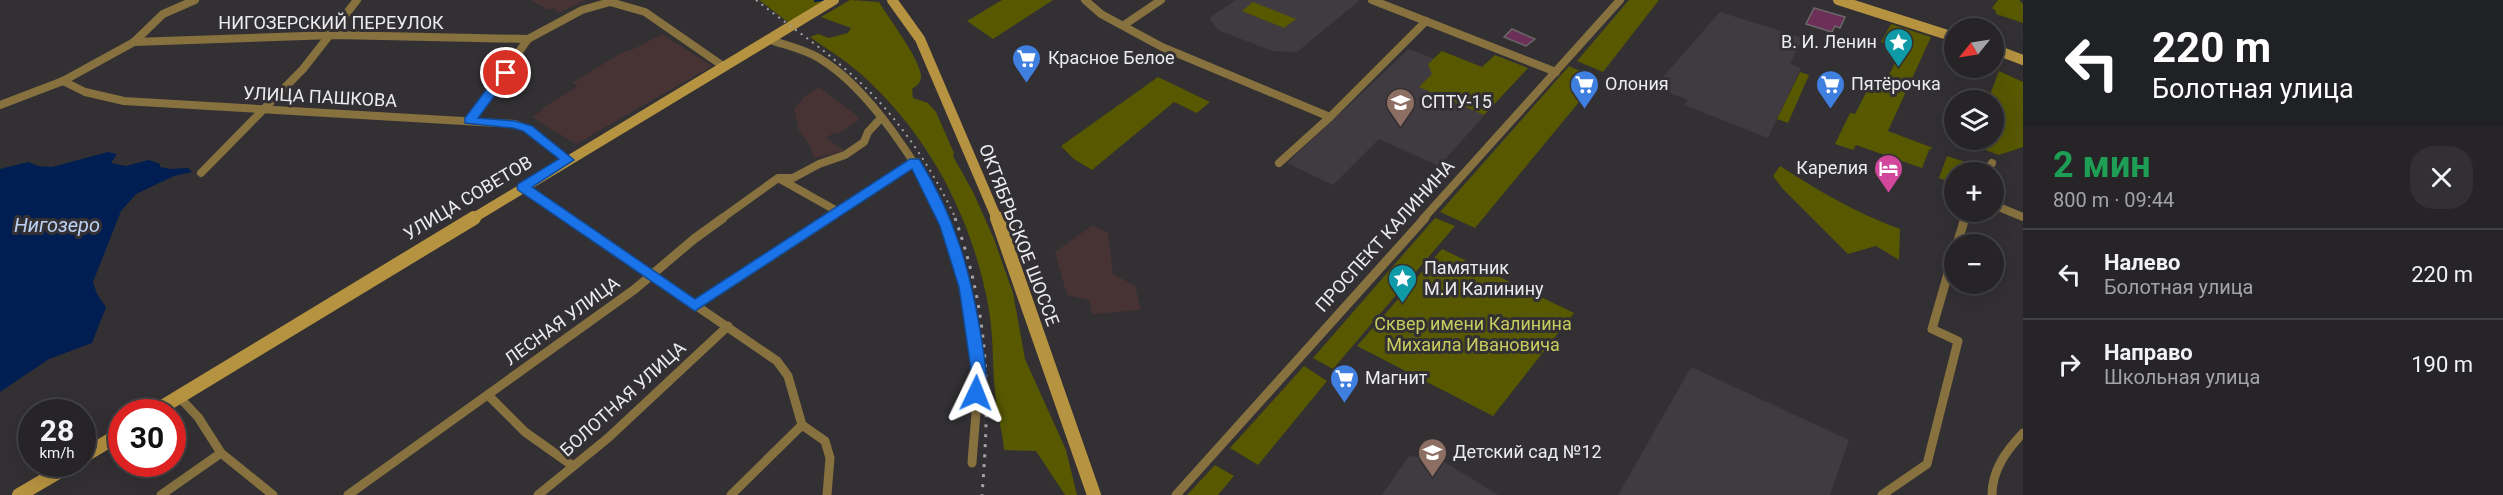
<!DOCTYPE html>
<html lang="ru">
<meta charset="utf-8">
<style>
body{margin:0;font-family:Roboto,sans-serif;background:#323032;color:#f1f3f6;height:100vh;display:flex;flex-direction:column;font-size:22px;white-space:nowrap}
*{box-sizing:border-box;margin:0}
p{font-size:20px;color:#a4a4a7}
.icon{flex:none;width:33px;height:33px;fill:none;stroke:currentColor;stroke-width:2;stroke-linecap:round;stroke-linejoin:round}
.map{position:relative;flex:1;overflow:hidden}
.drawer{display:flex;flex-direction:column;background:#262426;width:480px}
.drawer>*{flex:none}
.banner{background:#202124;color:#fff;overflow:hidden}
.needle{width:39px;rotate:240deg}
.tools{position:absolute;left:1944px;top:18px;display:grid;gap:12px}
.tools a{display:grid;place-items:center;width:60px;height:60px;border-radius:50%;background:#262426;box-shadow:0 6px 24px #0002,0 0 0 2px #424143;font-size:30px}
.speed{position:absolute;left:18px;top:399px;display:flex;gap:12px;font-size:30px;font-weight:700;text-align:center}
.speed>*{display:grid;place-content:center;width:78px;height:78px;border-radius:50%;background:#262426;box-shadow:0 6px 24px #0002,0 0 0 2px #424143;line-height:1}
.speed small{font-size:15px;font-weight:400}
.speed .limit{border:9px solid #d22;background:#fff;color:#111}
.pin{position:absolute;display:grid;place-items:center;width:51px;height:51px;color:#fff;margin:-26px;border:3px solid #fff;border-radius:50%;box-shadow:0 2px 6px #0007}
.me{position:absolute;width:66px;margin:-33px;rotate:2deg;stroke-linejoin:round;filter:drop-shadow(0 0 4px #0008)}
.turn{display:flex;align-items:center;gap:21px;height:126px;padding:0 30px;font-size:27px}
.turn .icon{width:78px;height:78px;stroke-width:2.5}
.turn b{display:block;font-size:42px;line-height:51px}
.round{display:grid;place-items:center;flex:none;width:63px;height:63px;border-radius:24px;background:#323032}
.overview{display:flex;align-items:center;justify-content:space-between;height:102px;padding:0 30px}
h1{font-size:36px;font-weight:700;line-height:45px;color:#1e9e55}
ul{padding:0;list-style:none}
li{display:flex;align-items:center;gap:18px;height:90px;padding:0 30px;border-top:2px solid #424143}
li div{flex:1}
li b{display:block;font-size:22px}
li em{font-style:normal}
main{display:flex;flex:1;min-height:0}
.map>svg:first-child{display:block}
.industrial{fill:#473333}
.built{fill:#403a41}
.green{fill:#575800}
.water{fill:#001e51}
.lines{fill:none;stroke-linecap:round;stroke-linejoin:round}
.stream{stroke:#001e51;stroke-width:2}
.building{fill:#6b2f58;stroke:#6a6769;stroke-width:1.5}
.street-far1{stroke:#86713f;stroke-width:8}
.street{stroke:#86713f;stroke-width:9}
.secondary-far1{stroke:#b69340;stroke-width:10}
.secondary{stroke:#b69340;stroke-width:14}
.rail-far1{stroke:#a3a2a4;stroke-width:2;stroke-dasharray:2 5;stroke-linecap:butt}
.rail{stroke:#a3a2a4;stroke-width:3;stroke-dasharray:3 7;stroke-linecap:butt}
.route{fill:#1a73e8;stroke:#114b97;stroke-width:1.5}
.labels{text-anchor:middle;stroke-width:6;stroke-linejoin:round;paint-order:stroke}
.street-label{font-size:18px;fill:#ecebed;stroke:#323033}
.poi-label{font-size:18px;fill:#ecebed;stroke:#323033;text-anchor:start}
.park-label{font-size:18px;fill:#c8cb5f;stroke:#323033}
.water-label{font-size:20px;font-style:italic;fill:#bad0f2;stroke:#323033}
</style>
<main>
<div class="map">
<svg width="2023" height="495" viewBox="0 0 2023 495">
<rect width="100%" height="100%" fill="#323033"/>
<!-- industrial -->
<g class="industrial">
<path d="M530,0h55l-26,13 -6,-5 -4,2z"/>
<path d="M662,34l50,32 -136,78 -44,-27 11,-7 -2,-1 37,-23 -6,-3 49,-30 15,-5z"/>
<path d="M819,87l37,28 3,5 -21,14 -3,-2 -9,6 19,13 -31,7 -5,-14 -10,-13 -5,-22 10,-12z"/>
<path d="M1093,225l15,8 5,41 22,12 6,24 -49,4 -3,-14 -22,-5 -12,-43z"/>
</g>
<!-- built -->
<g class="built">
<path d="M1236,0h124l-63,52 -25,-1 -54,-21 -9,-12z"/>
<path d="M1720,12l83,26 -13,26 11,4 -33,70 -84,-33 4,-5 -34,-13z"/>
<path d="M1409,49l100,39 -70,78 -60,-27 -46,46 -46,-22z"/>
<path d="M1691,367l158,73 -19,55h-212z"/>
<path d="M1409,456l31,3 58,36h-116z"/>
</g>
<!-- green -->
<g class="green">
<path d="M759,0h67l-37,23z"/>
<path d="M850,0l29,2c9,15 44,61 42,76 -1,6 -5,8 -9,11l1,9 15,5 8,9 18,41 -1,3 20,36 21,47 19,54 12,66 41,91 11,45h-12l-29,-44 -32,-1c-1,-16 -6,-32 -8,-49 -4,-30 -2,-61 -7,-91 -16,-91 -59,-174 -128,-236 -16,-14 -34,-25 -51,-37l8,-3 11,4 19,-5 3,-5 -30,-11z"/>
<path d="M1002,0h51l-60,39 -26,-18z"/>
<path d="M1629,0h30l-56,72 -26,-11z"/>
<path d="M1998,0h21l4,4v19l-27,-9v-3l-4,-3z"/>
<path d="M1253,2l43,17 -12,9 -42,-17z"/>
<path d="M1891,24l40,13 -43,94 45,17 -4,2 -7,18 -66,-23 -3,5 -18,-6 15,-31 5,1 18,-35 12,4 17,-34 -21,-7z"/>
<path d="M1442,51l40,16 13,-12 33,13 -44,47 -65,-28 13,-13 -4,-10z"/>
<path d="M1569,66l29,13 -123,149 -35,-16z"/>
<path d="M1999,71l24,11v65l-24,8 -27,-10 2,-5h20v-40h-6z"/>
<path d="M1800,72l9,3 -21,48 -11,-4z"/>
<path d="M1158,77l52,25 -13,11 -23,-11 -82,68 -18,-11 -13,-13z"/>
<path d="M1947,156l18,6 -3,10h-8v20l-10,-3 3,-8 -8,-3z"/>
<path d="M1780,166c41,26 74,46 120,63l-1,31 -23,-14 -28,8 -65,-65 -10,-13z"/>
<path d="M1435,218l20,8 -122,143 -20,-11z"/>
<path d="M1442,249l132,64 -81,103 -136,-70z"/>
<path d="M1304,366l23,15 -69,84 -28,-17z"/>
<path d="M1215,465l19,11 -16,19h-31z"/>
</g>
<!-- water -->
<path class="water" d="M108,152l9,2 -6,9 15,3 23,-6 11,4v3l10,2 18,-1 4,4 -18,4 -38,18 -15,17 -28,71 4,12 9,13 -14,36 -43,16 -49,33v-223l28,-7 10,4 14,1z"/>
<g class="lines">
<!-- stream -->
<path class="stream" d="M815,1l8,-1"/>
</g>
<!-- building -->
<g class="building">
<path d="M1814,8l31,9 -5,11 -5,-2 -3,6 -26,-8z"/>
<path d="M1512,29l23,10 -9,7 -22,-9z"/>
</g>
<g class="lines">
<!-- street-far1 -->
<g class="street-far1">
<path d="M1085,0l16,14 61,33 168,70"/>
<path d="M1372,0l184,72"/>
<path d="M1124,25l37,-25"/>
<path d="M768,39c16,6 36,10 51,19 50,30 102,109 125,161"/>
<path d="M134,42l200,-7 194,4"/>
<path d="M63,81l22,11 39,9 391,23 13,5 40,31"/>
<path d="M0,105l63,-24 71,-39 29,-28 32,-14"/>
<path d="M470,121l58,-82 54,-29 28,-8 35,10 78,54"/>
<path d="M1279,163l51,-46 96,-96"/>
<path d="M1987,172l5,-9"/>
<path d="M201,173l102,-104 54,-69"/>
<path d="M780,179l57,32"/>
<path d="M523,187l47,32"/>
<path d="M1994,205l29,12"/>
<path d="M721,219l57,-41h15l26,-14 26,-9 19,-13 4,-10 13,-14"/>
<path d="M827,219l88,-57"/>
<path d="M1423,219l197,-219"/>
<path d="M1965,219l2,-7"/>
</g>
<!-- street -->
<g class="street">
<path d="M568,218l209,143 11,15 14,49 23,16 5,17 -3,37"/>
<path d="M943,218c20,45 35,103 35,153 0,30 -4,61 -6,92"/>
<path d="M1957,244l8,-26"/>
<path d="M695,306l135,-88"/>
<path d="M488,395l37,37 48,34"/>
<path d="M179,397l19,20 23,36 52,42"/>
<path d="M161,495l60,-42"/>
<path d="M348,495l287,-206 59,-50 29,-21"/>
<path d="M538,495l70,-57 120,-112"/>
<path d="M731,495l71,-70"/>
<path d="M1176,495l249,-277"/>
<path d="M1882,495l45,-31 31,-123 -26,-12 22,-76"/>
<path d="M1992,495c0,-25 14,-44 31,-62"/>
</g>
<!-- secondary-far1 -->
<g class="secondary-far1">
<path d="M892,0l28,39 77,180"/>
<path d="M1838,0l116,37"/>
<path d="M1994,49l29,11"/>
<path d="M472,219l362,-219"/>
</g>
<!-- secondary -->
<g class="secondary">
<path d="M997,218l97,277"/>
<path d="M154,412l320,-194"/>
<path d="M82,457l40,-24"/>
<path d="M19,495l53,-31"/>
</g>
<!-- rail-far1 -->
<path class="rail-far1" d="M756,0c29,23 60,43 88,68 49,41 85,94 112,151"/>
<!-- rail -->
<path class="rail" d="M955,218c35,99 35,174 27,277"/>
</g>
<!-- route -->
<path class="route" d="M506,69l5,4 -33,45 37,3 17,5 42,34 -42,27 163,112 215,-140h9c37,59 52,115 63,183 2,17 8,40 0,55h-11l-2,-4 2,-24 -12,-82 -19,-61 -28,-57 -217,142 -177,-121 -1,-3 1,-3 41,-25 -36,-28 -10,-3 -48,-5v-5l36,-48z"/>
<!-- icons -->
<defs>
<symbol id="sight-pin" viewBox="-11 -11 22 30"><path d="M0 17L-7.5 6A9.5 9.5 0 1 1 7.5 6Z" fill="#0f9aa8" stroke="#323033"/><path d="M0-6L1.8-2.2L6-1.7L2.9 1.2L3.7 5.4L0 3.3L-3.7 5.4L-2.9 1.2L-6-1.7L-1.8-2.2Z" fill="#fff"/></symbol>
<symbol id="supermarket-pin" viewBox="-11 -11 22 30"><path d="M0 17L-7.5 6A9.5 9.5 0 1 1 7.5 6Z" fill="#3f7fe0" stroke="#323033"/><path d="M-6-5.5h2.5l.6 2H6L4.5 2H-2.5L-4.4-4H-6ZM-1.5 3.2a1.3 1.3 0 1 0 .1 0ZM3 3.2a1.3 1.3 0 1 0 .1 0Z" fill="#fff"/></symbol>
<symbol id="university-pin" viewBox="-11 -11 22 30"><path d="M0 17L-7.5 6A9.5 9.5 0 1 1 7.5 6Z" fill="#8d6e63" stroke="#323033"/><path d="M0-5L7-2L0 1L-7-2ZM-4 1L0 2.5L4 1V4Q0 6-4 4Z" fill="#fff"/></symbol>
<symbol id="hotel-pin" viewBox="-11 -11 22 30"><path d="M0 17L-7.5 6A9.5 9.5 0 1 1 7.5 6Z" fill="#d1479c" stroke="#323033"/><path d="M-6-4.5h1.5V1H6V5H4.5V3h-9V5H-6ZM-4 0a1.8 1.8 0 1 1 3.6 0ZM.5 0V-2.5h3Q6-2.5 6 0Z" fill="#fff"/></symbol>
<symbol id="school-pin" viewBox="-11 -11 22 30"><path d="M0 17L-7.5 6A9.5 9.5 0 1 1 7.5 6Z" fill="#8d6e63" stroke="#323033"/><path d="M0-5L7-2L0 1L-7-2ZM-4 1L0 2.5L4 1V4Q0 6-4 4Z" fill="#fff"/></symbol>
</defs>
<g fill-rule="evenodd">
<use href="#sight-pin" x="1882" y="26" width="33" height="45"/>
<use href="#supermarket-pin" x="1010" y="42" width="33" height="45"/>
<use href="#supermarket-pin" x="1568" y="68" width="33" height="45"/>
<use href="#supermarket-pin" x="1814" y="68" width="33" height="45"/>
<use href="#university-pin" x="1384" y="86" width="33" height="45"/>
<use href="#hotel-pin" x="1872" y="152" width="33" height="45"/>
<use href="#sight-pin" x="1386" y="262" width="33" height="45"/>
<use href="#supermarket-pin" x="1328" y="362" width="33" height="45"/>
<use href="#school-pin" x="1416" y="436" width="33" height="45"/>
</g>
<g class="labels">
<!-- street labels -->
<g class="street-label">
<text x="331" y="29">НИГОЗЕРСКИЙ ПЕРЕУЛОК</text>
<text transform="translate(320 97) rotate(3)" y="6">УЛИЦА ПАШКОВА</text>
<text transform="translate(468 198) rotate(-31)" y="6">УЛИЦА СОВЕТОВ</text>
<text transform="translate(1019 235) rotate(69)" y="6">ОКТЯБРЬСКОЕ ШОССЕ</text>
<text transform="translate(1385 236) rotate(-48)" y="6">ПРОСПЕКТ КАЛИНИНА</text>
<text transform="translate(562 321) rotate(-36)" y="6">ЛЕСНАЯ УЛИЦА</text>
<text transform="translate(623 399) rotate(-42)" y="6">БОЛОТНАЯ УЛИЦА</text>
</g>
<!-- poi labels -->
<g class="poi-label">
<text x="1877" y="48" text-anchor="end">В. И. Ленин</text>
<text x="1048" y="64">Красное Белое</text>
<text x="1605" y="90">Олония</text>
<text x="1851" y="90">Пятёрочка</text>
<text x="1421" y="108">СПТУ-15</text>
<text x="1868" y="174" text-anchor="end">Карелия</text>
<text x="1424" y="274">Памятник<tspan x="1424" dy="21">М.И Калинину</tspan></text>
<text x="1365" y="384">Магнит</text>
<text x="1453" y="458">Детский сад №12</text>
</g>
<!-- park labels -->
<g class="park-label">
<text x="1473" y="330">Сквер имени Калинина<tspan x="1473" dy="21">Михаила Ивановича</tspan></text>
</g>
<!-- water labels -->
<g class="water-label">
<text x="57" y="232">Нигозеро</text>
</g>
</g>
</svg>
<div class="tools">
<a><svg class="needle" viewBox="-14 -14 28 28"><path d="M0-13l5 13h-10z" fill="#e53935"/><path d="M0 13l5-13h-10z" fill="#a4a4a7"/></svg></a>
<a><svg class="icon" aria-label="layers" viewBox="0 0 24 24"><path d="M12 4l9 5-9 5-9-5zM3 14l9 5 9-5"/></svg></a>
<a>+</a>
<a>−</a>
</div>
<div class="speed"><div>28<small>km/h</small></div><div class="limit">30</div></div>
<div class="pin" style="left:506px;top:73px;background:#d93025"><svg class="icon" aria-label="arrive" viewBox="0 0 24 24"><path d="M6 21V4h12l-3 4 3 4H6"/></svg></div>
<svg class="me" style="left:976px;top:393px" viewBox="-20 -20 40 40"><path d="M0-17L14 15 0 8-14 15z" fill="#1a73e8" stroke="#fff" stroke-width="4"/></svg>
</div>
<section class="drawer">
<div class="banner">
<div class="turn"><svg class="icon" aria-label="left" viewBox="0 0 24 24"><path d="M17 20v-9H6M10 6l-5 5 5 5"/></svg><div><b>220 m</b>Болотная улица</div></div>
</div>
<div class="overview"><div><h1>2 мин</h1><p>800 m · 09:44</p></div><a class="round"><svg class="icon" aria-label="close" viewBox="0 0 24 24"><path d="M6 6l12 12M18 6L6 18"/></svg></a></div>
<ul>
<li><svg class="icon" aria-label="left" viewBox="0 0 24 24"><path d="M17 20v-9H6M10 6l-5 5 5 5"/></svg><div><b>Налево</b><p>Болотная улица</p></div><em>220 m</em></li>
<li><svg class="icon" aria-label="right" viewBox="0 0 24 24"><path d="M7 20v-9h11M14 6l5 5-5 5"/></svg><div><b>Направо</b><p>Школьная улица</p></div><em>190 m</em></li>
</ul>
</section>
</main>
